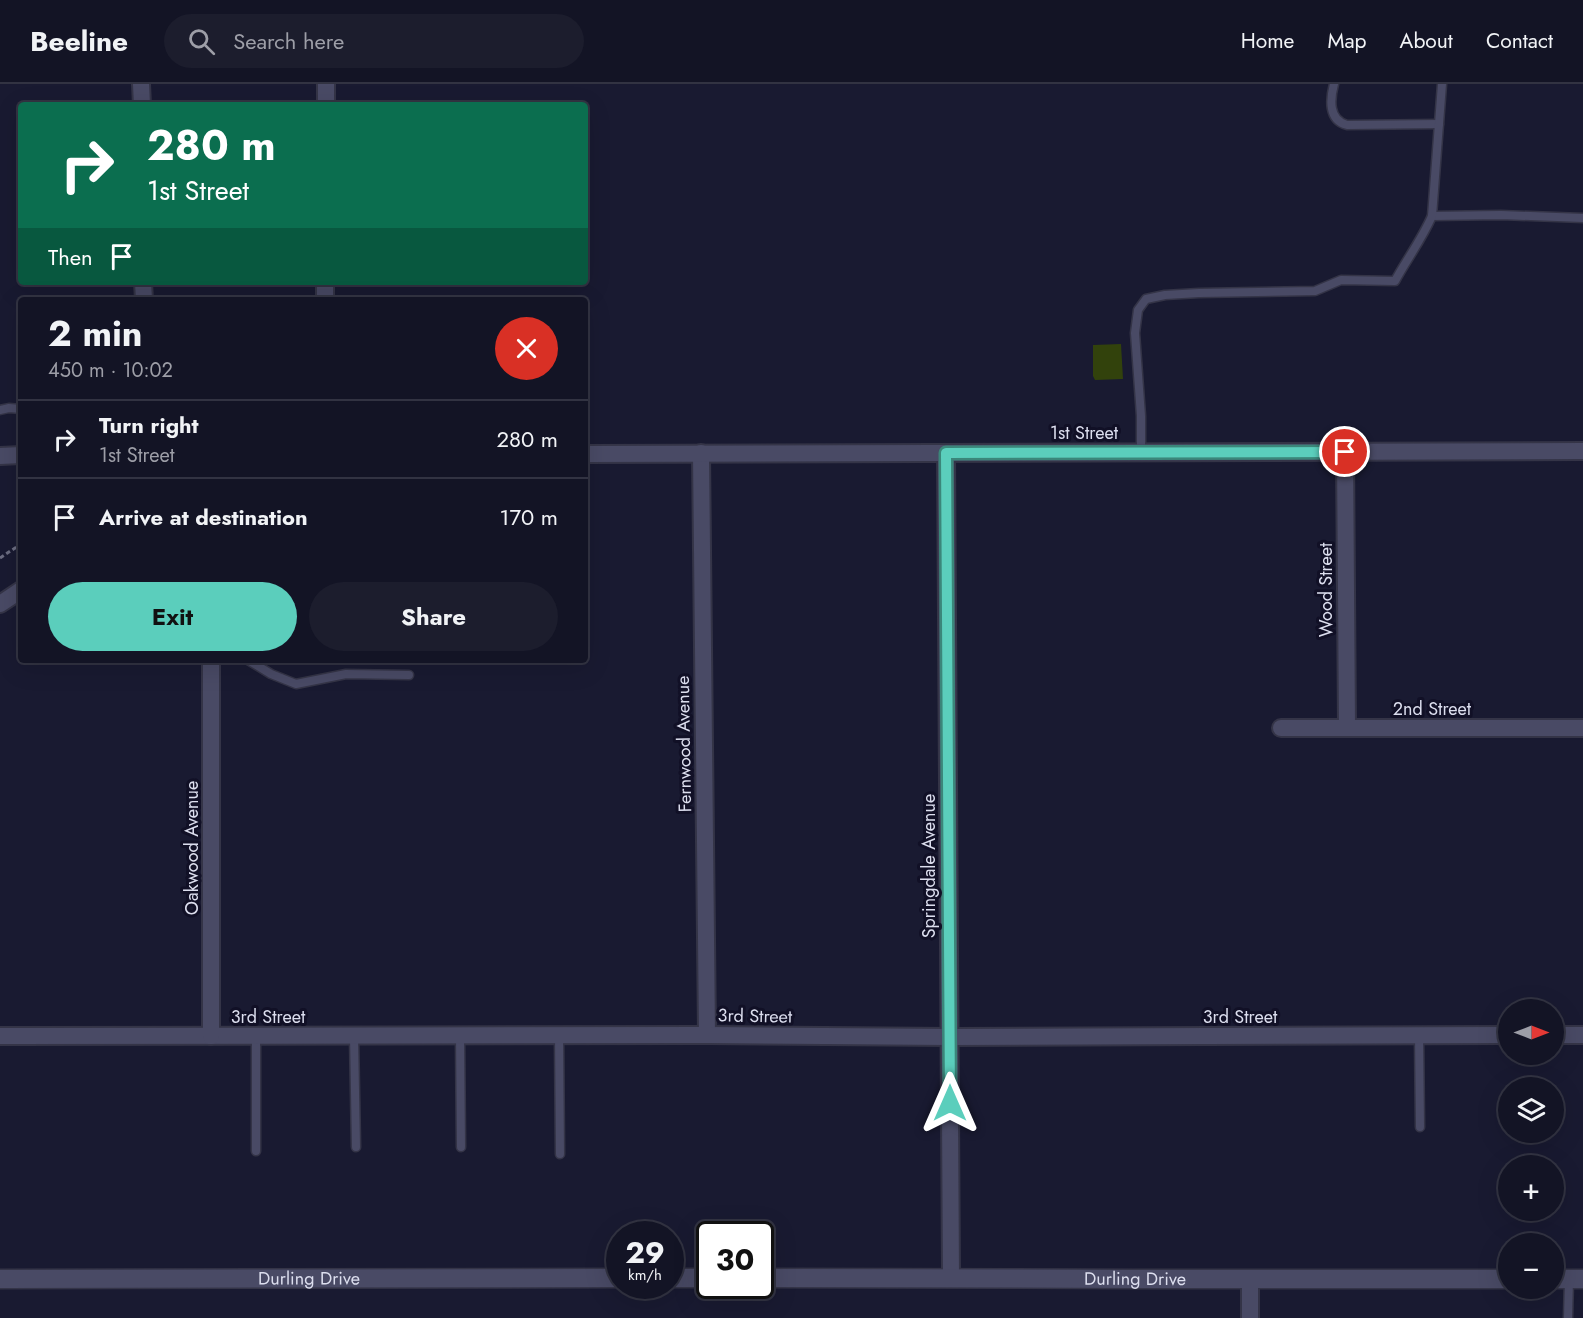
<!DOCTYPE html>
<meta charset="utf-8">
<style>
body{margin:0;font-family:Jost,sans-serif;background:#1c1d2d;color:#f1f3f6;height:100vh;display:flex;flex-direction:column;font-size:22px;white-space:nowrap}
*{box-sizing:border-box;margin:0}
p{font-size:20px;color:#9d9ea7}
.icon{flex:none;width:33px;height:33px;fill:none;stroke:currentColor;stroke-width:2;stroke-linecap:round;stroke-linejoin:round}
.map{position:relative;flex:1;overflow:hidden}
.drawer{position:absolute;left:18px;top:213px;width:570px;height:366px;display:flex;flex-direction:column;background:#131425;border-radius:6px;box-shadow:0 6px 24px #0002,0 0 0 2px #323342}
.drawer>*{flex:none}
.top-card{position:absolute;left:18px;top:18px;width:570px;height:183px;border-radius:6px;box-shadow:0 6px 24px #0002,0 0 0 2px #323342;background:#0b6e4f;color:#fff;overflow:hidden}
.needle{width:39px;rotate:90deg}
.fabs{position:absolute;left:1498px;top:915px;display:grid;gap:12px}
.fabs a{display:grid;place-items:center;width:66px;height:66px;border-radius:50%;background:#131425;box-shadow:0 6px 24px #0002,0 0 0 2px #323342;font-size:30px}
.speed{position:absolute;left:606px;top:1137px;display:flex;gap:12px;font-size:30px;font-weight:700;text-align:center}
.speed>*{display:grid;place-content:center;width:78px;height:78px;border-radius:50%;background:#131425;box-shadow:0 6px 24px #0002,0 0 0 2px #323342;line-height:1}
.speed small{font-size:15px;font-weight:400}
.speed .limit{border:3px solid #111;border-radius:9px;background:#fff;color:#111}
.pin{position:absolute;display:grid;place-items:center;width:51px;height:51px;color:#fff;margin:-26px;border:3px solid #fff;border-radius:50%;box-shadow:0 2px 6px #0007}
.me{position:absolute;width:66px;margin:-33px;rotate:0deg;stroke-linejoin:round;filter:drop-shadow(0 0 4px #0008)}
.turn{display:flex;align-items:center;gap:21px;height:126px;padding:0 30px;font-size:27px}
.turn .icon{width:78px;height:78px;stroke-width:2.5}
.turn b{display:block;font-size:42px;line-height:51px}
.then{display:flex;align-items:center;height:57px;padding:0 30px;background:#0003;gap:12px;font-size:22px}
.round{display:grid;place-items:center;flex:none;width:63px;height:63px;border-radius:32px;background:#1c1d2d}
.summary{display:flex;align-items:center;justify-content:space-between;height:102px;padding:0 30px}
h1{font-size:36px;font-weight:700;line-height:45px}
.cta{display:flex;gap:12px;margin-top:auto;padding:12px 30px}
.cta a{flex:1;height:69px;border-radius:36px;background:#5bcebc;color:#111;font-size:24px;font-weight:700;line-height:69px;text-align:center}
.cta a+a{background:#1c1d2d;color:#f1f3f6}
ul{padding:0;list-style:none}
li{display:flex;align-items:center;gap:18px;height:78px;padding:0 30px;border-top:2px solid #323342}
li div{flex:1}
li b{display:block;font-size:22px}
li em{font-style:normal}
header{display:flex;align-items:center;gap:36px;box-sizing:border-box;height:84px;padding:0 30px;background:#131425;border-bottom:2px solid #323342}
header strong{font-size:28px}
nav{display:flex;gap:33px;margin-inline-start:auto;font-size:21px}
.search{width:420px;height:54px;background:#1c1d2d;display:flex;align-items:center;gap:15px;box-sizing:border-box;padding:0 21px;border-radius:33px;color:#9d9ea7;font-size:22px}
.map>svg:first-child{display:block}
.green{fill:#32420c}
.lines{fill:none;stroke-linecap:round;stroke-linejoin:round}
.service-casing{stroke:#343447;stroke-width:11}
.minor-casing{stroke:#343447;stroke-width:20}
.tertiary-casing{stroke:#343447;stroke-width:21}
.path{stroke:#6b6c80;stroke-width:3;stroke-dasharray:4.5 3;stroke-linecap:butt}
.service{stroke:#494a65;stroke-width:8}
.minor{stroke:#494a65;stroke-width:16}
.tertiary{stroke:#494a65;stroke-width:18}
.route-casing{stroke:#3b867a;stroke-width:15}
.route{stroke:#5bcebc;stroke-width:10}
.labels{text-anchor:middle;stroke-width:6;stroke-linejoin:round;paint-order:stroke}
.street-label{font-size:18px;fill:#dcdeee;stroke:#111026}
</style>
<header>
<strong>Beeline</strong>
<div class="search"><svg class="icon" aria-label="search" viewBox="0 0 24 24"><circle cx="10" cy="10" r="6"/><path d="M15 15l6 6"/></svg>Search here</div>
<nav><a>Home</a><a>Map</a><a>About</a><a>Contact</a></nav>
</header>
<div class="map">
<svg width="1583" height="1234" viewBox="0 0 1583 1234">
<rect width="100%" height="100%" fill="#191a31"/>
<!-- green -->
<path class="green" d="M1121,260l2,35 -28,1 -2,-4v-31z"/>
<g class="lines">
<defs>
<g id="service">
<path d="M1334,0c-4,15 -6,36 13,41l92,-1"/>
<path d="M1432,132l69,-1 82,3"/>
<path d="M0,326l9,-2 12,1"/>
<path d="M1141,369v-37l-6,-83 3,-23 8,-11 19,-4 34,-2 116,-2 26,-11 54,1c12,-22 27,-42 37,-65l10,-132"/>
<path d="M248,576l23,14 25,10 50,-10 63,1"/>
<path d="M559,951l1,119"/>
<path d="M1419,951l1,92"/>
<path d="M256,952v115"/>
<path d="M354,952l2,111"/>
<path d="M460,952l1,111"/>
<path d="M1568,1234l1,-39"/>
</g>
<g id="minor">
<path d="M141,0l1,21"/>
<path d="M326,21v-21"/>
<path d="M143,198l1,18"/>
<path d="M325,216v-18"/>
<path d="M1345,368l2,276"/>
<path d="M701,369l6,582"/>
<path d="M946,369l5,825"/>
<path d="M585,370l998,-3"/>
<path d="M0,372l21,-1"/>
<path d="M0,520l21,-14"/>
<path d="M1281,644h302"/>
<path d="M1554,951h29"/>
<path d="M0,952l707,-1 243,2 559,-2"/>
<path d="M211,952v-376"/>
<path d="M1250,1196v38"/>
</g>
<g id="tertiary">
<path d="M670,1194h40"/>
<path id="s1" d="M760,1194c250,0 499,2 749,1"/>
<path id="s2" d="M0,1195l620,-1"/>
<path d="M1554,1195h29"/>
</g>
</defs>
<!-- service casing -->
<use href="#service" class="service-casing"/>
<!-- minor casing -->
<use href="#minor" class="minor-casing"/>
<!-- tertiary casing -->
<use href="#tertiary" class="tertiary-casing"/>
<!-- path -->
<path class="path" d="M0,474l21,-14"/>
<!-- service -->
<use href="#service" class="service"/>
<!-- minor -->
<use href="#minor" class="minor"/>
<!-- tertiary -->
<use href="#tertiary" class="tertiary"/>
</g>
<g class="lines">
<defs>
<path id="route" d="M950,1019l-4,-650 399,-1"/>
</defs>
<!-- route casing -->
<use href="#route" class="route-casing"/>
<!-- route -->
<use href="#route" class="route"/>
</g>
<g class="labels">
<!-- street labels -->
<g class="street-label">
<text x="1084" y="355">1st Street</text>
<text transform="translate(1326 506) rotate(-90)" y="6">Wood Street</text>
<text x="1432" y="631">2nd Street</text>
<text transform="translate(684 660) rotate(-91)" y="6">Fernwood Avenue</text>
<text transform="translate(192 764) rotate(-90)" y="6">Oakwood Avenue</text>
<text transform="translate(929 782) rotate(-90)" y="6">Springdale Avenue</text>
<text transform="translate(755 932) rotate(1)" y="6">3rd Street</text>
<text x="268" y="939">3rd Street</text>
<text x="1240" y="939">3rd Street</text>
<text dy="6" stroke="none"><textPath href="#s2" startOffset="309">Durling Drive</textPath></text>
<text dy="6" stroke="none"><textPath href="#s1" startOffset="375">Durling Drive</textPath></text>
</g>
</g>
</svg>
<div class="fabs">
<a><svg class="needle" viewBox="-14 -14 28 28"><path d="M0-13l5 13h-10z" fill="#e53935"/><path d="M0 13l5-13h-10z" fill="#9d9ea7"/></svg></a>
<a><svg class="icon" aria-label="layers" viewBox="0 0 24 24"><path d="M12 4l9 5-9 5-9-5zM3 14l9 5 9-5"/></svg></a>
<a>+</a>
<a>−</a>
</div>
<div class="speed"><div>29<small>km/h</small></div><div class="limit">30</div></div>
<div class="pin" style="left:1345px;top:368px;background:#d93025"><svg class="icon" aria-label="arrive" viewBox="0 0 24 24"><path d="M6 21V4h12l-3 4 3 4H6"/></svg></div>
<svg class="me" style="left:950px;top:1019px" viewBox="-20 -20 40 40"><path d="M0-17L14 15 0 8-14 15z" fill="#5bcebc" stroke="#fff" stroke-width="4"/></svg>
<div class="top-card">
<div class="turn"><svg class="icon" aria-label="right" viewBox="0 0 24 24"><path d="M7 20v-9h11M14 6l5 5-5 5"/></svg><div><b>280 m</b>1st Street</div></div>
<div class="then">Then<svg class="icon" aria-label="arrive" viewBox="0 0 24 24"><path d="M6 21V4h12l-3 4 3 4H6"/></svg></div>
</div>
<section class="drawer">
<div class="summary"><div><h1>2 min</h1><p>450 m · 10:02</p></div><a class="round" style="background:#d93025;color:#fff"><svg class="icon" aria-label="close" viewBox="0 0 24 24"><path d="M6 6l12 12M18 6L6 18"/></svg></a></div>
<ul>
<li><svg class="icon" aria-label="right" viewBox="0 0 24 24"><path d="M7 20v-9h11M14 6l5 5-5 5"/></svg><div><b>Turn right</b><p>1st Street</p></div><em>280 m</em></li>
<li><svg class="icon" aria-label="arrive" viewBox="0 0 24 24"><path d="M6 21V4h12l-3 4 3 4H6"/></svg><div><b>Arrive at destination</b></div><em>170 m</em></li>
</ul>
<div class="cta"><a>Exit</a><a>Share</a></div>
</section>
</div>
